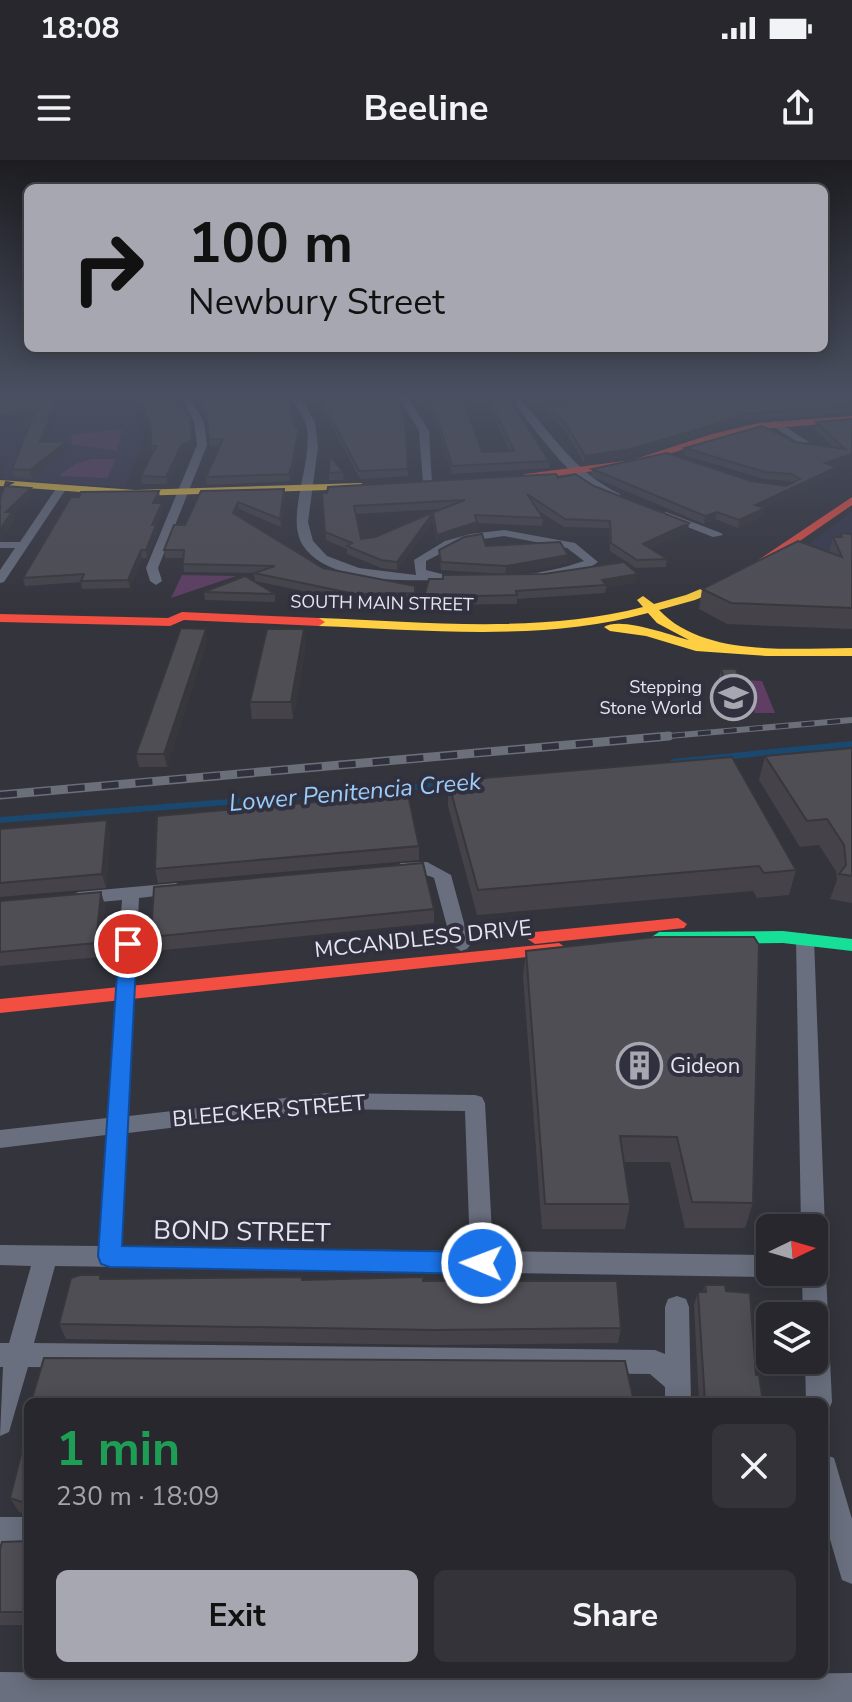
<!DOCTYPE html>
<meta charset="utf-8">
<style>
body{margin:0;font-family:"Nunito Sans",sans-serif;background:#333339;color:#f1f3f6;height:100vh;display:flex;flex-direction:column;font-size:30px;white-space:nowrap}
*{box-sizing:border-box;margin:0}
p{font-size:26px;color:#a4a5aa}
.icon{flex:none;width:44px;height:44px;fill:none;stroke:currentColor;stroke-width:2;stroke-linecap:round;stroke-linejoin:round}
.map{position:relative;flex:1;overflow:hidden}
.sheet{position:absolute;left:24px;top:1238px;width:804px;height:280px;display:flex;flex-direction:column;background:#27272d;border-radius:12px;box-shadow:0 4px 20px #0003,0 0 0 2px #434449}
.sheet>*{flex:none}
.hud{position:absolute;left:24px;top:24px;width:804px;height:168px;border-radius:12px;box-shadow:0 4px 20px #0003,0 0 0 2px #434449;background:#a7a7b1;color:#111;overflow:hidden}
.needle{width:52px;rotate:85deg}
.tools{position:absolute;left:756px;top:1054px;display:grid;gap:16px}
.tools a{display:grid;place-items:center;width:72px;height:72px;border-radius:12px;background:#27272d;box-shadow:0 4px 20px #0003,0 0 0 2px #434449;font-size:40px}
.pin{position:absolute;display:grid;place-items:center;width:68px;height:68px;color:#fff;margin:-34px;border:4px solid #fff;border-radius:50%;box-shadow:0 2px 8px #0007}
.me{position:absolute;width:88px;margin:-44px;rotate:271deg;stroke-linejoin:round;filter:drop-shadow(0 0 6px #0008)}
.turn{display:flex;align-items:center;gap:28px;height:168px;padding:0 32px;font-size:36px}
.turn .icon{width:104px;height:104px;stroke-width:2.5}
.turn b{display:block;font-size:56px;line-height:68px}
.round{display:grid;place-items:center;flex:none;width:84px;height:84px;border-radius:12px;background:#333339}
.head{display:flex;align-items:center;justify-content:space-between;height:136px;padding:0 32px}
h1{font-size:48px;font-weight:700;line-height:60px;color:#1e9e55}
.button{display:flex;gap:16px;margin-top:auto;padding:16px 32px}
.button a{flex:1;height:92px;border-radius:12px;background:#a7a7b1;color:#111;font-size:32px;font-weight:700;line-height:92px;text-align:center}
.button a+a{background:#333339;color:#f1f3f6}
.status{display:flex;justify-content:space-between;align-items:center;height:56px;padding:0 40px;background:#27272d;direction:ltr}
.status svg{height:22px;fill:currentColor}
header{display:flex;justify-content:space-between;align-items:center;height:104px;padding:0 32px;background:#27272d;font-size:36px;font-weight:700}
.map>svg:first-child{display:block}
.built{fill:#38384c}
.green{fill:#603e64}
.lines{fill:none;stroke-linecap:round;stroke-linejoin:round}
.stream{stroke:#1a486f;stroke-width:6}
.street{fill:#696f7e;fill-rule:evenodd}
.fast{fill:#16e098;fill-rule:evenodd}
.slow{fill:#ffcf43;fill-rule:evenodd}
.jam{fill:#f24e42;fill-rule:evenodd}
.rail-far1-casing{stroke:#6b6f78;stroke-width:6}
.rail-casing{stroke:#6b6f78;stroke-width:9}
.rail-far1{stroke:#30303f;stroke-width:4;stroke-dasharray:13;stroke-linecap:butt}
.rail{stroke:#30303f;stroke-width:6;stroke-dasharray:17;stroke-linecap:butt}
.wall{fill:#454349;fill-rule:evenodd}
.shaded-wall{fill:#38373c}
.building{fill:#504e55;stroke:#38373c;stroke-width:2;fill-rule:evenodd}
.route{fill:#1a73e8;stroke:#114b97;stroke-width:2}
.labels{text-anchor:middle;stroke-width:8;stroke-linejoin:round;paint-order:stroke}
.far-street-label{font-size:18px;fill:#e5e5f0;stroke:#30303f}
.far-poi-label{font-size:18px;fill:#e5e5f0;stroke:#30303f;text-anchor:end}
.street-label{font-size:22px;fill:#e5e5f0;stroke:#30303f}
.poi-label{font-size:22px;fill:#e5e5f0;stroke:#30303f;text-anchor:start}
.water-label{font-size:24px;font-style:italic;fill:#9accfa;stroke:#30303f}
.near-street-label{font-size:26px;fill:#e5e5f0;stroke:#30303f}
</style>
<div class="status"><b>18:08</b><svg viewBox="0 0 49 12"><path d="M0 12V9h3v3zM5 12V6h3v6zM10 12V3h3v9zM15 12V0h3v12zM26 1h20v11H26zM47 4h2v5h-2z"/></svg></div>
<header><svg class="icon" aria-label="menu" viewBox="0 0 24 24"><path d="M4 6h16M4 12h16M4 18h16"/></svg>Beeline<svg class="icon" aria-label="share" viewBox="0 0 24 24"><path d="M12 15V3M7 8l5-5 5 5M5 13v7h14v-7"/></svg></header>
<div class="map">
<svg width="852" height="1542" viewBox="0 0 852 1542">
<rect width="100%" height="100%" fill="#34343c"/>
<!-- built -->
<g class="built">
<path d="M127,237l16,32 1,11 -19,47 -125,-8v-80z"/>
<path d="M852,351v57l-55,-15z"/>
</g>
<!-- green -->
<g class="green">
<path d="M122,269l-5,22 -45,-7 -1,-9z"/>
<path d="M92,299h24l-9,19 -49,-2 17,-12z"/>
<path d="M182,415l54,1 -65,22z"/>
<path d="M743,520l19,1 13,32h-20z"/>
</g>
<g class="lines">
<!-- stream -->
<g class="stream">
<path d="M673,602l179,-18"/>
<path d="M0,660l455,-36"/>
</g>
<!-- street -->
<g class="street">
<path d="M180,237h9l15,25 3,23 -49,123 4,13 -6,4 -6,-4 -4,-13 51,-123 -3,-23z"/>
<path d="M291,237h9l15,25 3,25 -10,75 5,19 14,15 32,12 57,7 -2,-15 31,-19 25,-7 34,-4 71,13 23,19c-35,27 -119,18 -161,18 -37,1 -112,2 -135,-36 -17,-31 13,-84 4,-120 -3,-9 -10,-18 -15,-27zM504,376l63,12 17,13c-47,16 -110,23 -158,9v-9l37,-19z"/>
<path d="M399,237h9l21,34 3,53 -9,-2 -4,-51z"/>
<path d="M509,237h9c34,36 56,75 102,97v4c-39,2 -87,-73 -111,-101z"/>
<path d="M775,261l3,1 31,20 -8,2 -29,-18v-4z"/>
<path d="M57,327l9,2 -62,93 -4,1v-13l15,-22h-15v-6h20z"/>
<path d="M666,352l55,21 2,2 -10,2 -51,-20 -1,-2z"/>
<path d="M427,702l24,13 19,70 -3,4 -6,2 -9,-6 -18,-67c-13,-7 -31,0 -41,-10l8,-5z"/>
<path d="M176,723l9,6 -3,4 -43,5 -10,218 199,-23 147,2 7,2 3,6 8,148 277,4v17h9l-9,5 -715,-11 -21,77 621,7 10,4v-47l3,-8 9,-3 9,3 3,8 2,95h-26v-15l-15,-13 -622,-7 -19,65 -9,4 3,-69h-3v-24h9l22,-77 -31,-1v-20l99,1 7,-111 -106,13v-18l107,-12 15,-218 -44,4 -9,-6 9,-6zM328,949l137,2 5,140 -348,-5 6,-113z"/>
<path d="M805,773l9,6 11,289 -4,7 -7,3v-10h-13l-5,-289z"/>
<path d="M814,1102l8,3 4,8 6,129 -4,9 -4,2v-11h-18l-1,-42h9v-44h-11l-1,-36 -5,-8h17z"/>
<path d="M824,1294l10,4 18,61v65l-10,-4 -18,-61z"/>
<rect x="0" y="1357" width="28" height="28"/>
<path d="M0,1512l497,6 355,-5v29h-852z"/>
</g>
<!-- fast -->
<path class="fast" d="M783,771l69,8v12l-69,-8 -124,1 -9,-6 9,-6z"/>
<!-- slow -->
<g class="slow">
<path d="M0,320l135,10 226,-7 5,3 -5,3 -226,7 -135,-10z"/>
<path d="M739,413l6,4 -2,3 -48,20 -36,10c45,48 134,38 193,38v8h-85l-71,-5 -50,-15 -36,-5 -6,-4c16,-11 66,8 85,13l-32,-17 -9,-10c-105,29 -221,17 -329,13l-6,-4 6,-4c106,4 220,16 324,-11l-6,-7 6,-4 11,8 32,-9z"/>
</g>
<!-- jam -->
<g class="jam">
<path d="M852,256v6l-93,7 -41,9 -85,28 -108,14 -5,-3 5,-3 107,-14 80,-26 47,-11z"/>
<path d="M852,337v8l-109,75 -10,-3z"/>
<path d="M182,452l137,6 6,4 -6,4 -135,-6 -14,6 -170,-4v-8l168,4z"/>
<path d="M678,758l9,6 -3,4 -149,16 -9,-6 9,-6z"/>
<path d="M559,783l9,6 -3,4 -565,60v-14z"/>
</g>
<defs>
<path id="rail-far1" d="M646,578l206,-18"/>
<path id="rail" d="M0,635l669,-59"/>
</defs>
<!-- rail-far1 casing -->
<use href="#rail-far1" class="rail-far1-casing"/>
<!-- rail casing -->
<use href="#rail" class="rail-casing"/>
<!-- rail-far1 -->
<use href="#rail-far1" class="rail-far1"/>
<!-- rail -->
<use href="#rail" class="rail"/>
</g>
<!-- wall -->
<g class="wall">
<path d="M140,237l53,50 -11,6 -15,31h-25l-1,-8 11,-23 -1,-7v-14z"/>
<path d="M208,237h76l11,30h4v7l-6,38 -3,9 -83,4 -1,-8 14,-31h-10l-3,-25 -9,-14v-7l11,-1z"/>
<path d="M317,237h81l7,26 3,53 -48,3z"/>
<path d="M417,237h45l20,55 28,-1 -26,-54h28l4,13 33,51v7l-97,6 -18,-61 -13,-15z"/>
<path d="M852,237v16l-111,8v2l-111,33 -46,7 -17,-29 -19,-22v-7z"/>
<path d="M0,239l62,2 -17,41 24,7 -37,30 -18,-2 -2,-8 20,-49 -32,2 2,54h-2z"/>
<path d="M852,259v42l-17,5v8l-72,34 1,8 -26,12 -23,-9 -11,5 -113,-48 1,-7 159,12 35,5 6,-3 -2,-2 -26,-2 -80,-24 1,-7 110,-6 39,6 -20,-19 2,-7z"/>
<path d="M343,312l1,8h-15v-7z"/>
<path d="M558,318l36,8 94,45 -38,17 17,11 -1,8 -30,1 -26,-17 -1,-23 -45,-1 -28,-18 7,9 -1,8 -65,-3v7l-40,12 -4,-21 -36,49 -16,-2 -34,-14v-5l-21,-9 -4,-47zM442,349l-67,28 -14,2 -5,-25z"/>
<path d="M284,329l1,8 -4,30 -42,-18 -3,6 87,53 92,18v15l-60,1 -100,-21 -1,-8 -70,-1 -1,-14h-18l-1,-8 21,-25 16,-34z"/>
<path d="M160,338l-2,5h4l1,7 -7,16 1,7 -10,25h-5l-12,30 -48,1 -1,-7 -56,4 -2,-8z"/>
<path d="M840,373l12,1v95l-125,-5 -28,-15 3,-20 127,-37 4,-15h6z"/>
<path d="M486,386l82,17 -63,11 -64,-4 -2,-20z"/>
<path d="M636,422l-30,6 -1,5 -88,6v5l-93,1v-8z"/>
<path d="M204,432l71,2v8l-70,-2z"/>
<path d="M207,481l-40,126h-28l-3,-13z"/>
<path d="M306,485l-13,74h-41l-2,-17z"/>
<path d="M721,509l29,37 -2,9h-16l-13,-37z"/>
<path d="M852,588v155l-22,-4 7,-19 -1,-9 -17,-26 -19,2 -41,-67 6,-24z"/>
<path d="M448,621l348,89 -7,25 -32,3 -4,-7 -276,24 -29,-109z"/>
<path d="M107,660l3,14 -4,54 -106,9v-68z"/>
<path d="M419,686v14l-261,23 -3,-14z"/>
<path d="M101,732l4,14 -5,51 -100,9v-65z"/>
<path d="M434,749v14l-279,28 -4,-14z"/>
<path d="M526,791l227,252 -8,25h-60l-15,-66h-46l6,42 -5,25h-83l-19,-253z"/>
<path d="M100,1115l1,4 322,2 198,47 -3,15 -184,2 -368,-6 -7,-15z"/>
<path d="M705,1125l21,6 30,84 7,27h-64l-5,-97 4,-13h5z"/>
<path d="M28,1273v82l-9,-3 -9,-14z"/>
<path d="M28,1381v84h-28v-76z"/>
</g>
<!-- shaded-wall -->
<g class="shaded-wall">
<path d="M58,237h3l1,4 -20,49 -2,-8z"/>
<path d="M540,237h35l-35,5z"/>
<path d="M35,251l2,8 -37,3 2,54h-2v-61z"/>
<path d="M190,256l3,31 -11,6 -15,31 -1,-7z"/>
<path d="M742,256l-1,7 -111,33 -46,7 1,-7z"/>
<path d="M299,267v7l-6,38 -3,9 -1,-7z"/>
<path d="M67,281l2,8 -37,30 -2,-9z"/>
<path d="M852,294v7l-28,9 1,-7z"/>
<path d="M837,307l-2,7 -81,38 1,-7z"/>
<path d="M31,328l2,8 -20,19 2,5 -15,22v-13l6,-17z"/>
<path d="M284,329l1,8 -4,30 -1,-8z"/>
<path d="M159,331l1,7 -6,12 -1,-7z"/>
<path d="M238,342l1,7 -5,11 -1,-7z"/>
<path d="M162,343l1,7 -7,16 1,7 -10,25 -1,-8 6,-25z"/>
<path d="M765,348l-1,8 -26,12 1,-8z"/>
<path d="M717,352l-2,7 -11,5 1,-8z"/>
<path d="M433,353v8l-36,49v-8z"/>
<path d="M477,362v8l-40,12v-7z"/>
<path d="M689,363l-1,8 -46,21 1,-8z"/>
<path d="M141,390l1,8 -12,30 -2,-8z"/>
<path d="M568,395v8l-63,11 1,-8z"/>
<path d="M638,414l-2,8 -30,6v-3l-4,-5z"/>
<path d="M206,469l1,12 -40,126 -3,-13z"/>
<path d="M304,469l2,16 -13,74 -2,-17z"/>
<path d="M107,660l3,14 -4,54 -4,-14z"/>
<path d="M101,732l4,14 -5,51 -4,-14z"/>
</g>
<!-- building -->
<g class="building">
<path d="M15,237h43l-18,45 27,-1 -37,29 -18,-1 23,-58 -35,4v-16z"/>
<path d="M140,237h36l14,19 2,24 -11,6 -15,31 -25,-1 15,-30h-5v-18z"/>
<path d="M210,237h73l8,12 4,18h4l-7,38 -3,9 -83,3 17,-38h-14l-3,-24 -8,-15 13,-1z"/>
<path d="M320,237h78l7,26 3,46 -49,2z"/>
<path d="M426,237h36l20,55 32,-1 -26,-54h24l5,6h-5l37,58 -97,5 -18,-60z"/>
<path d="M608,237h244v9l-113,8 3,2 -111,33 -46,7 -17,-29 -20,-22z"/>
<path d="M852,259v35l-27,9 12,4 -82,38 10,3 -26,12 -22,-8 -12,4 -113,-47 75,-16 84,28 35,5 14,-7 -8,-5 -27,-2 -80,-24 77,-22 33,16 50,7 -29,-27z"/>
<path d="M330,296l13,16 -14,1z"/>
<path d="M556,314l2,4 17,-4 19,12 95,37 -46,21 24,15 -30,1 -26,-17 -1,-22 -45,-2 -38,-25 16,24 -68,-3 2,7 -40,13 -4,-22 -36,49 -16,-2 -34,-14 5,-3 -27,-11 -3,-39h5l1,-6zM465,340l-31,12 -59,25 -14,2 -7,-33z"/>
<path d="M6,322l6,1 -6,3 25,2 -25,24h6l-12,17v-35l1,2z"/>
<path d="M284,329l-4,30 -42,-17 -5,11 90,55 92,18v7l-60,1 -101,-21 21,-7 -92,-2 1,-14h-20l10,-25h11l16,-34z"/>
<path d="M159,331l-6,12h9l-10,22h4l-10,25h-5l-13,30 -47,1 3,-7 -61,4 48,-81h8l2,-5z"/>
<path d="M840,373l12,1v74l-121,-5 -29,-14 96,-48 44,16 -9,-20h9z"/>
<path d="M482,374l4,12 74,-4 8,13 -62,11 -65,-4 -2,-12 25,-13z"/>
<path d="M624,402l14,12 -36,6 4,5 -90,6 1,4 -93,2 5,-18h14v-4l101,-1z"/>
<path d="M245,416l30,18 -71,-2z"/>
<path d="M181,468l25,1 -42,125h-28z"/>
<path d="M267,469h37l-13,73h-41z"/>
<path d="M721,509h15l14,37h-17z"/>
<path d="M852,588v128l-13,-2 7,-9 -2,-20 -17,-26 -20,2 -42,-65z"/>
<path d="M732,597l64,113 -32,3 -5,-7 -281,24 -30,-109z"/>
<path d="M408,634l11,52 -264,23 2,-53z"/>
<path d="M107,660l-5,54 -102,9v-54z"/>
<path d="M423,703l11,46 -283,28 3,-50z"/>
<path d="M101,732l-5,51 -96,9v-51z"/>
<path d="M655,777h99l5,8 -6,258 -61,-1 -15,-65 -57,-1 10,68h-85l-19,-253z"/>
<path d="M80,1115h20v4l202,-2v3l121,-3v4h194l4,47 -187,2 -375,-6 12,-46z"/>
<path d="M705,1125h20l1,6 24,2 6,82h3l4,27h-58l-7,-110h8z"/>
<path d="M44,1198l581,3 9,41h-603z"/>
<path d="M28,1273v69h-6l-12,-4 15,-59z"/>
<path d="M28,1381v71h-28v-63l2,-7z"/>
</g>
<!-- sky -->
<linearGradient id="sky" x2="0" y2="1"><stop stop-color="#1d1d21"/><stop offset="0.52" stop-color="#4a5061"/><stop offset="1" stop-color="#4a5061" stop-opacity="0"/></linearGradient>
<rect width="852" height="453" fill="url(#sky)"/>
<!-- route -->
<path class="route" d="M128,777l9,7 -15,302 360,6 9,4 3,7 -3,8 -9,3 -372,-7 -9,-3 -3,-8 21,-312z"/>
<!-- icons -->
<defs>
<symbol id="school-ring" viewBox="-11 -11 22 22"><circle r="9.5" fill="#30303f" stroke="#a7a7b1" stroke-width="1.5"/><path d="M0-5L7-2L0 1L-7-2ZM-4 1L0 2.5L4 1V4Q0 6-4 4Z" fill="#a7a7b1"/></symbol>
<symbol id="building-ring" viewBox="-11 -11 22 22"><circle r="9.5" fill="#30303f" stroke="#a7a7b1" stroke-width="1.5"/><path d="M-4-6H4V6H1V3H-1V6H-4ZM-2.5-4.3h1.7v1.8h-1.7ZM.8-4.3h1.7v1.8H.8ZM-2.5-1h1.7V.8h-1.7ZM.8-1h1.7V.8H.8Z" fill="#a7a7b1"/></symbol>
</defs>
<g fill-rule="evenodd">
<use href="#school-ring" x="708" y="512" width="51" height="51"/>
<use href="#building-ring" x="614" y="880" width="51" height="51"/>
</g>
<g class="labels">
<!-- far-street labels -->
<g class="far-street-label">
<text transform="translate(382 443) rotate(1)" y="6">SOUTH MAIN STREET</text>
</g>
<!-- far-poi labels -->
<g class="far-poi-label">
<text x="702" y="533">Stepping<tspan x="702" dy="21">Stone World</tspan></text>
</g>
<!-- street labels -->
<g class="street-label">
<text transform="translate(423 778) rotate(-6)" y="8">MCCANDLESS DRIVE</text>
<text transform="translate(269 950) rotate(-5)" y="8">BLEECKER STREET</text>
</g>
<!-- poi labels -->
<g class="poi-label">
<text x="670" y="913">Gideon</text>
</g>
<!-- water labels -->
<g class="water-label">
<text transform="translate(355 632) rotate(-5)" y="8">Lower Penitencia Creek</text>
</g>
<!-- near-street labels -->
<g class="near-street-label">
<text transform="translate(242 1071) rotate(1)" y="9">BOND STREET</text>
</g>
</g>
</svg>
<div class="tools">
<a><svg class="needle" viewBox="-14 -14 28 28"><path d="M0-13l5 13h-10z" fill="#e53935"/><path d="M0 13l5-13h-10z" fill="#a4a5aa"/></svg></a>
<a><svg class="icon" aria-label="layers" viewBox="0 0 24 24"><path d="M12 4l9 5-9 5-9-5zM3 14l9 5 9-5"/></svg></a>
</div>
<div class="pin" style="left:128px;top:784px;background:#d93025"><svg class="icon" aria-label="arrive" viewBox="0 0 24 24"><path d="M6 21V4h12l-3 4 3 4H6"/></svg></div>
<svg class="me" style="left:482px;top:1103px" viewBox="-20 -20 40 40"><circle r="17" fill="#1a73e8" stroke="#fff" stroke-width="3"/><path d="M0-11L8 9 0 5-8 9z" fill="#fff"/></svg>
<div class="hud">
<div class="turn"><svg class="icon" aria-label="right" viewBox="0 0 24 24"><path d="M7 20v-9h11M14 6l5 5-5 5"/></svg><div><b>100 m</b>Newbury Street</div></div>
</div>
<section class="sheet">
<div class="head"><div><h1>1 min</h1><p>230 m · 18:09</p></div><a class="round"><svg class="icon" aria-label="close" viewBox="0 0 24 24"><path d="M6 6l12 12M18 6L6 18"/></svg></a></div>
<div class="button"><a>Exit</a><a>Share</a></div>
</section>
</div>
